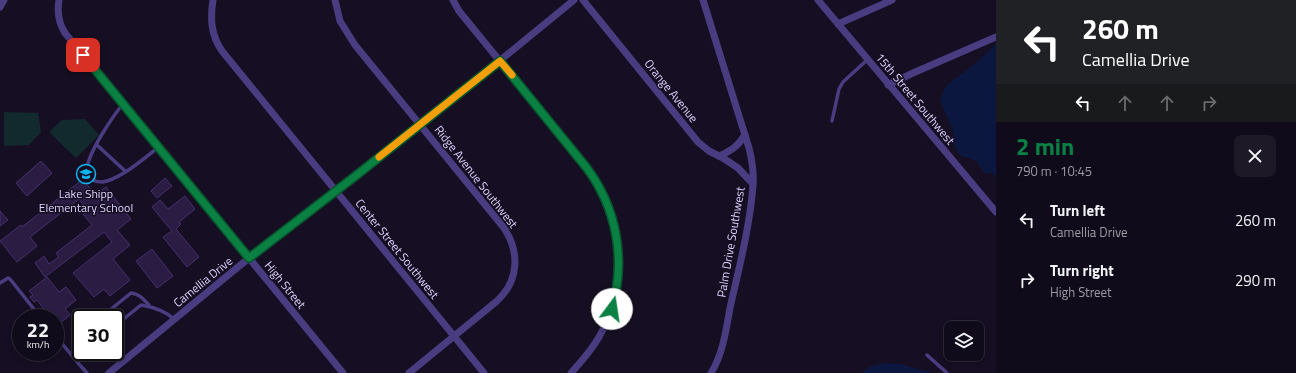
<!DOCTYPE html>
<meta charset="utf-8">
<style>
body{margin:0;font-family:"Titillium Web",sans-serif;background:#1e1927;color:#f1f3f6;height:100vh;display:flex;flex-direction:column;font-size:15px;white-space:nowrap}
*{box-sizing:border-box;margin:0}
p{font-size:13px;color:#9c9ba2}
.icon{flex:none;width:22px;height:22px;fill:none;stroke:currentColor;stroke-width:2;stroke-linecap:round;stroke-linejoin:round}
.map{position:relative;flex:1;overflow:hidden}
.sheet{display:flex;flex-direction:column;background:#100b1a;width:300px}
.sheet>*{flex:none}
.hud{background:#202124;color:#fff;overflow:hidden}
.buttons{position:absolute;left:944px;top:321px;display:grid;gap:8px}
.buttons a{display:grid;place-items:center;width:40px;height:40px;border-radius:8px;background:#100b1a;box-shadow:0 2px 6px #0003,0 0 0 1px #302b39;font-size:20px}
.speed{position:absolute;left:12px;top:309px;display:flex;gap:8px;font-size:20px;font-weight:700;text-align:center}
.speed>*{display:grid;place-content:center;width:52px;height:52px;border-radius:50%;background:#100b1a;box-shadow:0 2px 6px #0003,0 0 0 1px #302b39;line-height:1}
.speed small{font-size:10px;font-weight:400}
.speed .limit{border:2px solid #111;border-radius:6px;background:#fff;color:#111}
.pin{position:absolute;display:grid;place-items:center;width:34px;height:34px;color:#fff;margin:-17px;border-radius:8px;box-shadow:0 2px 6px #0006}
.me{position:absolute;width:44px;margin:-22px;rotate:14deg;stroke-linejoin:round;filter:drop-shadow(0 0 3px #0008)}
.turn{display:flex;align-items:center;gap:14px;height:84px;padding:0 20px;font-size:18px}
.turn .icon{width:52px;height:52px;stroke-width:2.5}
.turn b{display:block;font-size:28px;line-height:34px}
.lanes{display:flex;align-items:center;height:38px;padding:0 20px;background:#0003;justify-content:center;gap:20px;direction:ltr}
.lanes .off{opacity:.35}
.round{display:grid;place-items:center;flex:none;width:42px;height:42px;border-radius:8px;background:#1e1927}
.overview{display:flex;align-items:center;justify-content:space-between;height:68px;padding:0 20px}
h1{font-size:24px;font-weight:700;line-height:30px;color:#0b8043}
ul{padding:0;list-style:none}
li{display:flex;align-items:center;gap:12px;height:60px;padding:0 20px}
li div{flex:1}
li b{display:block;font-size:15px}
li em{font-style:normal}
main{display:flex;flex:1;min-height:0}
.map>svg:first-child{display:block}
.green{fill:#122a2d}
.water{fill:#0c173f}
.building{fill:#2a1c43;stroke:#452f6e}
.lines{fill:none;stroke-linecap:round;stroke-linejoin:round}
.lane{stroke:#493c80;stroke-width:3.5}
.street{stroke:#493c80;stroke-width:7}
.route-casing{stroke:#07532c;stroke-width:10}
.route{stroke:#0b8043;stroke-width:7}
.slow{stroke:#f59e0b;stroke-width:7}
.labels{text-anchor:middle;stroke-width:3;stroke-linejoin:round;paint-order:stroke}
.street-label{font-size:12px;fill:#ded3fd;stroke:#160f23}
.poi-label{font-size:12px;fill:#ded3fd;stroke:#160f23}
</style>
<main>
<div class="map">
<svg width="996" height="373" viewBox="0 0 996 373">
<rect width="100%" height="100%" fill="#160f23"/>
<!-- green -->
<g class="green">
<path d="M4,112l34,1 3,19 -12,13 -25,1z"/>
<path d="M85,119l14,16 -23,23 -27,-26 13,-12z"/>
</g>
<!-- water -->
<g class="water">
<path d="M996,44v133l-4,-4h-7l-9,-12 -17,-6 -5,-10 -1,-14 -13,-31 6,-14 32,-25z"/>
<path d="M885,363l15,1 33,9h-71l7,-6z"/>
</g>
<!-- building -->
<g class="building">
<path d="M41,161l11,12 -25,23 -11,-13z"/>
<path d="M165,178l7,8 -15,12 -6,-7z"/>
<path d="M83,179l12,16 11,-8 25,32 -14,11 13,15 -17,14 17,21 -20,16 -6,-7 -10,8 -21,-24 39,-31 -8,-10 -59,45 -10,-14 9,-7 5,8 10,-7 -3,-4 36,-28 -9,-11 4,-4 -8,-11 -49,38 7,9 -20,16 -17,-21 21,-16 1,2z"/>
<path d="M185,196l10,13 -16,13 2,2 -5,5 23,28 -12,10 -24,-30 9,-6 -20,-24 8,-7 8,9z"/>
<path d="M0,211l8,9 -8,6z"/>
<path d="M152,249l21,27 -16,12 -21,-27z"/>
<path d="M47,277l12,15 7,-5 10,13 -11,9 5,6 -15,12v-9h-4l-14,-18 -3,2 -4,-5 3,-2 -4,-4z"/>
</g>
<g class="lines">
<!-- lane -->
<g class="lane">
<path d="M123,104c-10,12 -36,50 -36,66 0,3 2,6 3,9 4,2 8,3 12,3 18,-2 42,-24 57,-35"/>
<path d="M832,121l7,-32 4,-7 24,-22"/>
<path d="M97,145l28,26"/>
<path d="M0,283l8,-5 2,1 31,39"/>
<path d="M100,318l31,-25c9,1 13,7 18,12"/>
<path d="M115,326l26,-21c12,2 24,6 33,14"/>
<path d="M55,335l23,28"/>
<path d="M81,344l-3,19 9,10"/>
<path d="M927,355l20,18"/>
<path d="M79,356l5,-4"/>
</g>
<!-- street -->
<g class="street">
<path d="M59,0c-2,12 -1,22 6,33l278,340"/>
<path d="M213,0c-3,19 -2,35 9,51l262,322"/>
<path d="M335,0l5,21 15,24 149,183c16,24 15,53 -7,73l-88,72"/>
<path d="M453,0l6,11 127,156c37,49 44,116 13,170 -8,14 -18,25 -28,36"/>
<path d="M583,0l115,142 11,9 14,7 15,10 15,16"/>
<path d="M703,0l46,148c3,12 5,24 4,37 -3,41 -14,83 -23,123 -4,22 -7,46 -19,65"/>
<path d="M818,0l178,212"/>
<path d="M0,7l4,-7"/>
<path d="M838,24l54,-24"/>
<path d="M888,85l25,-12 83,-36"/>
<path d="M719,156c12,-5 19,-10 26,-21"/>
<path d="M109,373l140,-115 172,-133 153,-125"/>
</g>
</g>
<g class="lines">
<defs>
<path id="route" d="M83,55l166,203 109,-84 142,-113 86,106c31,41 40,92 26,142"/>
</defs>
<!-- route casing -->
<use href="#route" class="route-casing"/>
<!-- route -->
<use href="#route" class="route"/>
<!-- slow -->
<path class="slow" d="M379,157l121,-96 12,14"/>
</g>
<!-- icons -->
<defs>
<symbol id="school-ring" viewBox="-11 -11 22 22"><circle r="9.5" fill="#160f23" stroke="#0ab6f2" stroke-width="1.5"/><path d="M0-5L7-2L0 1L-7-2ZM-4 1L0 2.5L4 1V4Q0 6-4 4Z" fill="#0ab6f2"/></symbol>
</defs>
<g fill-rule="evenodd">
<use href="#school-ring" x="75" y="163" width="22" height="22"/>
</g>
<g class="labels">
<!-- street labels -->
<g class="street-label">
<text transform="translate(671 91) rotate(51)" y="4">Orange Avenue</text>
<text transform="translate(915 99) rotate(50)" y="4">15th Street Southwest</text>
<text transform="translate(476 177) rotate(52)" y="4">Ridge Avenue Southwest</text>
<text transform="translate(731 242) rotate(-80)" y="4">Palm Drive Southwest</text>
<text transform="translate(397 249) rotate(51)" y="4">Center Street Southwest</text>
<text transform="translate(203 282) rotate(-39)" y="4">Camellia Drive</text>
<text transform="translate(285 285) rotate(51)" y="4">High Street</text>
</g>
<!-- poi labels -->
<g class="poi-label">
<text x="86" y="198">Lake Shipp<tspan x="86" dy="14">Elementary School</tspan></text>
</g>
</g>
</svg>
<div class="buttons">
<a><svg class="icon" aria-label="layers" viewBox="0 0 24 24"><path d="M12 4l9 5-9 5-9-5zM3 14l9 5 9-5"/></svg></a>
</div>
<div class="speed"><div>22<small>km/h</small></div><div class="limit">30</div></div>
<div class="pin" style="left:83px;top:55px;background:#d93025"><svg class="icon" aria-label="arrive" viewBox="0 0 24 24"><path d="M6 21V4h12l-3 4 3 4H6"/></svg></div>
<svg class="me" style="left:612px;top:309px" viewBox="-20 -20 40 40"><circle r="19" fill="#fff"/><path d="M0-13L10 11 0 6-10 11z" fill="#0b8043"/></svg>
</div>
<section class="sheet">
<div class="hud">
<div class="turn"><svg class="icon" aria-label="left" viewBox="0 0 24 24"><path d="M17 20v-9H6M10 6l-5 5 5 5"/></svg><div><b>260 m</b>Camellia Drive</div></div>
<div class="lanes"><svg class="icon" aria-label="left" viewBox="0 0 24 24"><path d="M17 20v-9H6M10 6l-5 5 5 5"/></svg><svg class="icon off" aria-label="ahead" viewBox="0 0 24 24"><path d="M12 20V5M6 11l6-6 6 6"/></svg><svg class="icon off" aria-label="ahead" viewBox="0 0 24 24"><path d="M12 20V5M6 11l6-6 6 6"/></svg><svg class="icon off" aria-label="right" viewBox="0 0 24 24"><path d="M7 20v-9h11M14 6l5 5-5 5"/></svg></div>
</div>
<div class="overview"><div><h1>2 min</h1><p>790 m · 10:45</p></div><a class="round"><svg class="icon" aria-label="close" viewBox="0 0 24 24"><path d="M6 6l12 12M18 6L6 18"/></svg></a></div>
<ul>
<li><svg class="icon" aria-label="left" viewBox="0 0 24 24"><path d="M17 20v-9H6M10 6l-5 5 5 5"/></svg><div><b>Turn left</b><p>Camellia Drive</p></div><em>260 m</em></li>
<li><svg class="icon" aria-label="right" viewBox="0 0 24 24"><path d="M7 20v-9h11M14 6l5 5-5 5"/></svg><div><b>Turn right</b><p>High Street</p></div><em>290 m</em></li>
</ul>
</section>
</main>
